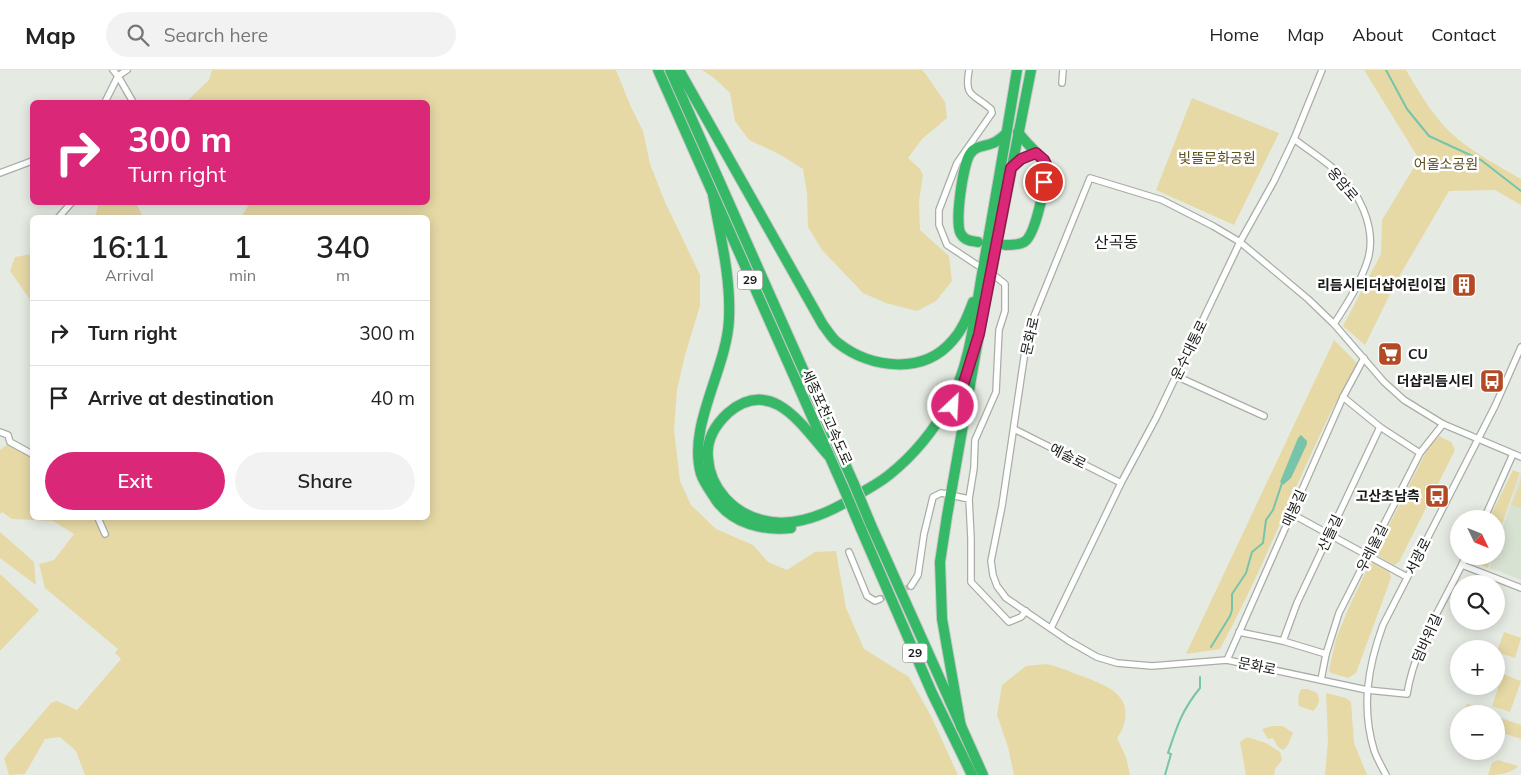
<!DOCTYPE html>
<meta charset="utf-8">
<style>
body{margin:0;font-family:Mulish,"Noto Sans KR",sans-serif;background:#f2f2f2;color:#222;height:100vh;display:flex;flex-direction:column;font-size:19px;white-space:nowrap}
*{box-sizing:border-box;margin:0}
p{font-size:16px;color:#767676}
.icon{flex:none;width:28px;height:28px;fill:none;stroke:currentColor;stroke-width:2;stroke-linecap:round;stroke-linejoin:round}
.map{position:relative;flex:1;overflow:hidden}
.panel{position:absolute;left:30px;top:145px;width:400px;height:305px;display:flex;flex-direction:column;background:#fff;border-radius:8px;box-shadow:0 2px 12px #0003}
.panel>*{flex:none}
.hud{position:absolute;left:30px;top:30px;width:400px;height:105px;border-radius:8px;box-shadow:0 2px 12px #0003;background:#db2777;color:#fff;overflow:hidden}
.needle{width:32px;rotate:133deg}
.buttons{position:absolute;left:1450px;top:440px;display:grid;gap:10px}
.buttons a{display:grid;place-items:center;width:55px;height:55px;border-radius:50%;background:#fff;box-shadow:0 2px 12px #0003;font-size:25px}
.pin{position:absolute;display:grid;place-items:center;width:42px;height:42px;color:#fff;margin:-21px;border:2px solid #fff;border-radius:50%;box-shadow:0 1px 5px #0007}
.me{position:absolute;width:55px;margin:-28px;rotate:25deg;stroke-linejoin:round;filter:drop-shadow(0 0 4px #0008)}
.turn{display:flex;align-items:center;gap:18px;height:105px;padding:0 15px;font-size:22px}
.turn .icon{width:65px;height:65px;stroke-width:2.5}
.turn b{display:block;font-size:35px;line-height:42px}
.eta{display:flex;justify-content:space-evenly;align-items:center;height:85px;text-align:center}
.eta b{font-size:30px;font-weight:600;line-height:35px}
.primary-button{display:flex;gap:10px;margin-top:auto;padding:10px 15px}
.primary-button a{flex:1;height:58px;border-radius:30px;background:#db2777;color:#fff;font-size:20px;font-weight:600;line-height:58px;text-align:center}
.primary-button a+a{background:#f2f2f2;color:#222}
ul{padding:0;list-style:none}
li{display:flex;align-items:center;gap:15px;height:65px;padding:0 15px;border-top:1px solid #e0e0e0}
li div{flex:1}
li b{display:block;font-size:19px}
li em{font-style:normal}
header{display:flex;align-items:center;gap:30px;box-sizing:border-box;height:70px;padding:0 25px;background:#fff;border-bottom:1px solid #e0e0e0}
header strong{font-size:24px}
nav{display:flex;gap:28px;margin-inline-start:auto;font-size:18px}
.search{width:350px;height:45px;background:#f2f2f2;display:flex;align-items:center;gap:12px;box-sizing:border-box;padding:0 18px;border-radius:28px;color:#767676;font-size:19px}
.map>svg:first-child{display:block}
.built{fill:#d8e2d2}
.green{fill:#e6d9a6}
.water{fill:#77c4aa}
.lines{fill:none;stroke-linecap:round;stroke-linejoin:round}
.stream{stroke:#77c4aa;stroke-width:2}
.street-tunnel{stroke:#bcc1ba;stroke-width:5.5;stroke-dasharray:5.5 3;stroke-linecap:butt}
.street-casing{stroke:#a8aea5;stroke-width:8}
.highway-casing{stroke:#c8c8c8;stroke-width:12}
.street{stroke:#fff;stroke-width:5.5}
.highway{stroke:#36b967;stroke-width:10}
.highway-bridge-casing{stroke:#c8c8c8;stroke-width:12;stroke-linecap:butt}
.highway-bridge{stroke:#36b967;stroke-width:10}
.route-casing{stroke:#8e194d;stroke-width:12}
.route{stroke:#db2777;stroke-width:9}
.labels{text-anchor:middle;stroke-width:5;stroke-linejoin:round;paint-order:stroke}
.shield{fill:#fff;stroke:#5e5f5d;stroke-width:1}
.shield-label{font-size:12px;font-weight:bold;fill:#191b18}
.park-label{font-size:14px;fill:#5e5120;stroke:#fff}
.street-label{font-size:14px;fill:#191b18;stroke:#fff}
.poi-label{font-size:14px;font-weight:bold;fill:#191b18;stroke:#fff;text-anchor:end}
.quarter-label{font-size:16px;fill:#191b18;stroke:#fff}
</style>
<header>
<strong>Map</strong>
<div class="search"><svg class="icon" aria-label="search" viewBox="0 0 24 24"><circle cx="10" cy="10" r="6"/><path d="M15 15l6 6"/></svg>Search here</div>
<nav><a>Home</a><a>Map</a><a>About</a><a>Contact</a></nav>
</header>
<div class="map">
<svg width="1521" height="705" viewBox="0 0 1521 705">
<rect width="100%" height="100%" fill="#e5ebe2"/>
<!-- built -->
<path class="built" d="M1521,402v108l-31,-12 3,-12h3v-8z"/>
<!-- green -->
<g class="green">
<path d="M212,0h404l15,37 12,24 7,33 15,38 35,73v31l-15,49 -8,35 -3,40 6,51 11,24 25,24 37,16 15,17 19,8 28,-18 21,-1 10,57 18,41 45,28 22,39 27,59h-873l-9,-24 -16,-14 -15,2 -20,35 -16,1 -5,-17 47,-55 6,-2 20,9 44,-51 -6,-6 3,-4 -73,-61 -6,-24 15,-4 20,-26 -21,-13 -41,-2 -10,-7 -2,2v-64l8,-6 24,13v61h396v-300l-187,-1 9,-14 178,-1v-100h-242l23,-22z"/>
<path d="M702,0h220l3,3 20,29 2,16 -25,21 -14,19 12,11 3,6 -4,26 1,29 29,26 3,25 -16,20 -19,10 -31,-8 -23,-10 -41,-43 -14,-23 -1,-34 -4,-24 -22,-14 -32,-15 -14,-19 -5,-28 -16,-15z"/>
<path d="M1364,0h42c15,25 30,52 53,70 19,15 41,27 62,39v26l-26,-15 -46,1 -53,91 -31,63 -22,-19 38,-72 1,-34 37,-61z"/>
<path d="M1192,28l87,35 -45,92 -78,-35z"/>
<path d="M99,132l37,1 7,14h-48z"/>
<path d="M32,184v85l-1,-12v-26l-21,-30 5,-14z"/>
<path d="M1334,270l24,24c-10,18 -21,35 -30,54 -37,76 -67,156 -108,231l-34,5z"/>
<path d="M1439,366l12,6 4,8 -56,112 -5,3 -17,-10v-6l52,-103z"/>
<path d="M1513,400l7,3 -24,69v-23h-7z"/>
<path d="M1521,411v27l-9,-3z"/>
<path d="M0,462l34,30 2,23 -36,-27z"/>
<path d="M1471,486h20l-3,12 -16,-7z"/>
<path d="M1374,493l15,8 2,7 -35,95 -8,5 -17,-5 -2,-3 7,-31 13,-32 20,-42z"/>
<path d="M0,504l39,36 -39,41z"/>
<path d="M1504,562l17,6 -6,20 -18,-6z"/>
<path d="M1046,594c15,3 27,9 41,14 21,8 45,18 37,46 -1,5 -4,10 -7,14l9,19 4,18h-116l-6,-28 -11,-32 5,-30 24,-19z"/>
<path d="M1503,604l18,7 -11,31 -18,-6z"/>
<path d="M1301,619h7l9,4c4,7 2,12 -4,18l-14,-5 -1,-8z"/>
<path d="M1326,623l20,5 5,4 3,41 13,32h-42l3,-35z"/>
<path d="M1467,634l14,4v1l-4,5h-13z"/>
<path d="M1501,648l20,7v14l-24,-8z"/>
<path d="M1272,656h11l10,7 -5,12 -5,5 -5,-3 -5,-9 -5,1 -6,-10z"/>
<path d="M1247,667l19,6 14,9 2,8 -7,9 -1,6h-28l-6,-33z"/>
<path d="M1498,690l20,6c-6,8 -21,9 -30,9l4,-12z"/>
</g>
<!-- water -->
<path class="water" d="M1301,365l6,6v3l-16,34 -8,7 -3,-3 2,-5 16,-39z"/>
<g class="lines">
<!-- stream -->
<g class="stream">
<path d="M1386,0l21,39 22,27 52,24 40,31"/>
<path d="M1211,577l19,-31 2,-6v-16l14,-21 6,-21 11,-9 3,-23 7,-10 9,-27"/>
<path d="M1165,705l6,-21 -3,-1c9,-27 14,-43 32,-65v-11"/>
</g>
<!-- street-tunnel -->
<path class="street-tunnel" d="M880,529l31,-13"/>
<defs>
<g id="street">
<path d="M113,0l5,6 15,26"/>
<path d="M969,0c-5,28 4,23 22,39l1,4 -35,50 -18,47v15l8,20 30,20"/>
<path d="M1062,13l1,-13"/>
<path d="M105,32l13,-26 9,-6"/>
<path d="M1294,69c13,10 27,19 40,30 24,20 43,58 34,90 -7,23 -21,45 -34,65"/>
<path d="M0,103l32,-12"/>
<path d="M58,148l14,-16"/>
<path d="M1176,306l88,40"/>
<path d="M1343,327l37,30 40,26"/>
<path d="M1014,359l107,54"/>
<path d="M0,362l8,3 2,7 22,12"/>
<path d="M955,426l14,3 2,39v44l38,40 12,-5 5,-6"/>
<path d="M969,429l5,-31 1,-28 21,-48 3,-62 6,-19v-27l-10,-8"/>
<path d="M1292,444l115,63"/>
<path d="M98,448l7,16"/>
<path d="M1484,449l29,-65"/>
<path d="M849,482l18,44 8,5 5,-2"/>
<path d="M1466,486c-21,46 -51,88 -59,138l-40,-4 -140,-30 -75,6 -35,-3 -20,-6 -28,-16 -63,-43 -9,-12 -4,-11 -2,-14 11,-55 26,-175 62,-153 72,22 51,26 27,16 68,57 26,25 50,58 20,18 39,24 78,33"/>
<path d="M1462,495l59,23"/>
<path d="M911,516l7,-11 6,-41 9,-37 8,-4 6,1"/>
<path d="M1051,558l70,-145 35,-65 84,-176 34,-61 20,-42 28,-69"/>
<path d="M1239,562l44,9 43,13"/>
<path d="M1283,571l14,-38 83,-176"/>
<path d="M1227,590l116,-263 21,-39"/>
<path d="M1321,610l5,-26 13,-41 81,-160 23,-29"/>
<path d="M1386,705c-4,-8 -9,-16 -12,-25 -13,-43 -6,-84 9,-125l112,-219 26,-59"/>
</g>
<g id="highway">
<path d="M658,0l186,419"/>
<path d="M670,0l184,414"/>
<path d="M679,0l144,255c5,6 9,14 15,18 33,26 86,32 115,-3 10,-11 15,-25 20,-38"/>
<path d="M1011,98l10,-9 14,-6"/>
<path d="M713,125c7,40 18,82 16,124 -2,50 -42,107 -28,155 3,9 10,18 15,26 17,24 47,31 75,28"/>
<path d="M978,172c-6,-1 -13,-1 -17,-8 -7,-9 2,-70 9,-80 6,-9 14,-7 23,-11 5,-2 9,-6 13,-9"/>
<path d="M1005,175c6,0 14,0 19,-3 12,-6 21,-60 24,-74 -8,-14 -21,-23 -30,-36"/>
<path d="M972,288l7,-24"/>
<path d="M828,385c-27,-31 -57,-79 -100,-42 -13,12 -22,27 -20,45 2,30 25,55 54,62 32,9 65,-6 91,-22 12,-8 25,-14 36,-23 25,-20 46,-46 61,-74 20,-35 25,-88 32,-127 12,-68 24,-136 35,-204"/>
<path d="M871,455l112,250"/>
<path d="M861,459l71,164 40,82"/>
<path d="M961,657l-19,-108 -2,-57 7,-46 32,-182 52,-264"/>
</g>
</defs>
<!-- street casing -->
<use href="#street" class="street-casing"/>
<!-- highway casing -->
<use href="#highway" class="highway-casing"/>
<!-- street -->
<use href="#street" class="street"/>
<!-- highway -->
<use href="#highway" class="highway"/>
<defs>
<g id="highway-bridge">
<path d="M854,414l17,41"/>
<path d="M844,419l17,40"/>
</g>
</defs>
<!-- highway-bridge casing -->
<use href="#highway-bridge" class="highway-bridge-casing"/>
<!-- highway-bridge -->
<use href="#highway-bridge" class="highway-bridge"/>
</g>
<g class="lines">
<defs>
<path id="route" d="M953,336l8,-14 18,-58 32,-166 10,-9 15,-6 8,7 4,8 -4,14"/>
</defs>
<!-- route casing -->
<use href="#route" class="route-casing"/>
<!-- route -->
<use href="#route" class="route"/>
</g>
<!-- icons -->
<defs>
<symbol id="building-square" viewBox="-11 -11 22 22"><rect x="-9" y="-9" width="18" height="18" rx="4" fill="#b24a26" stroke="#fff"/><path d="M-4-6H4V6H1V3H-1V6H-4ZM-2.5-4.3h1.7v1.8h-1.7ZM.8-4.3h1.7v1.8H.8ZM-2.5-1h1.7V.8h-1.7ZM.8-1h1.7V.8H.8Z" fill="#fff"/></symbol>
<symbol id="supermarket-square" viewBox="-11 -11 22 22"><rect x="-9" y="-9" width="18" height="18" rx="4" fill="#b24a26" stroke="#fff"/><path d="M-6-5.5h2.5l.6 2H6L4.5 2H-2.5L-4.4-4H-6ZM-1.5 3.2a1.3 1.3 0 1 0 .1 0ZM3 3.2a1.3 1.3 0 1 0 .1 0Z" fill="#fff"/></symbol>
<symbol id="bus-square" viewBox="-11 -11 22 22"><rect x="-9" y="-9" width="18" height="18" rx="4" fill="#b24a26" stroke="#fff"/><path d="M-5-6H5V4H4V6H2V4H-2V6H-4V4H-5ZM-3.5-4V0h7V-4ZM-3.5 1.2v1.5H-2V1.2ZM2 1.2v1.5H3.5V1.2Z" fill="#fff"/></symbol>
</defs>
<g fill-rule="evenodd">
<use href="#building-square" x="1450" y="201" width="28" height="28"/>
<use href="#supermarket-square" x="1376" y="270" width="28" height="28"/>
<use href="#bus-square" x="1478" y="297" width="28" height="28"/>
<use href="#bus-square" x="1423" y="412" width="28" height="28"/>
</g>
<g class="labels">
<!-- shield labels -->
<g class="shield">
<rect x="737.5" y="200.5" width="25" height="19" rx="4"/>
<rect x="902.5" y="573.5" width="25" height="19" rx="4"/>
</g>
<g class="shield-label">
<text x="750" y="214">29</text>
<text x="915" y="587">29</text>
</g>
<!-- park labels -->
<g class="park-label">
<text x="1217" y="93">빛뜰문화공원</text>
<text x="1446" y="99">어울소공원</text>
</g>
<!-- street labels -->
<g class="street-label">
<text transform="translate(1343 114) rotate(50)" y="5">옹암로</text>
<text transform="translate(1030 266) rotate(-77)" y="5">문화로</text>
<text transform="translate(1189 280) rotate(-64)" y="5">운수대통로</text>
<text transform="translate(827 347) rotate(66)" y="5">세종포천고속도로</text>
<text transform="translate(1068 386) rotate(27)" y="5">예술로</text>
<text transform="translate(1294 438) rotate(-66)" y="5">매봉길</text>
<text transform="translate(1330 463) rotate(-65)" y="5">산들길</text>
<text transform="translate(1372 478) rotate(-63)" y="5">우레울길</text>
<text transform="translate(1418 486) rotate(-63)" y="5">서광로</text>
<text transform="translate(1427 568) rotate(-66)" y="5">덤바위길</text>
<text transform="translate(1257 596) rotate(12)" y="5">문화로</text>
</g>
<!-- poi labels -->
<g class="poi-label">
<text x="1446" y="220">리듬시티더샵어린이집</text>
<text x="1408" y="289" text-anchor="start">CU</text>
<text x="1474" y="316">더샵리듬시티</text>
<text x="1420" y="431">고산초남측</text>
</g>
<!-- quarter labels -->
<g class="quarter-label">
<text x="1116" y="178">산곡동</text>
</g>
</g>
</svg>
<div class="buttons">
<a><svg class="needle" viewBox="-14 -14 28 28"><path d="M0-13l5 13h-10z" fill="#e53935"/><path d="M0 13l5-13h-10z" fill="#767676"/></svg></a>
<a><svg class="icon" aria-label="search" viewBox="0 0 24 24"><circle cx="10" cy="10" r="6"/><path d="M15 15l6 6"/></svg></a>
<a>+</a>
<a>−</a>
</div>
<div class="pin" style="left:1044px;top:112px;background:#d93025"><svg class="icon" aria-label="arrive" viewBox="0 0 24 24"><path d="M6 21V4h12l-3 4 3 4H6"/></svg></div>
<svg class="me" style="left:953px;top:336px" viewBox="-20 -20 40 40"><circle r="17" fill="#db2777" stroke="#fff" stroke-width="3"/><path d="M0-11L8 9 0 5-8 9z" fill="#fff"/></svg>
<div class="hud">
<div class="turn"><svg class="icon" aria-label="right" viewBox="0 0 24 24"><path d="M7 20v-9h11M14 6l5 5-5 5"/></svg><div><b>300 m</b>Turn right</div></div>
</div>
<section class="panel">
<div class="eta">
<div><b>16:11</b><p>Arrival</p></div>
<div><b>1</b><p>min</p></div>
<div><b>340</b><p>m</p></div>
</div>
<ul>
<li><svg class="icon" aria-label="right" viewBox="0 0 24 24"><path d="M7 20v-9h11M14 6l5 5-5 5"/></svg><div><b>Turn right</b></div><em>300 m</em></li>
<li><svg class="icon" aria-label="arrive" viewBox="0 0 24 24"><path d="M6 21V4h12l-3 4 3 4H6"/></svg><div><b>Arrive at destination</b></div><em>40 m</em></li>
</ul>
<div class="primary-button"><a>Exit</a><a>Share</a></div>
</section>
</div>
